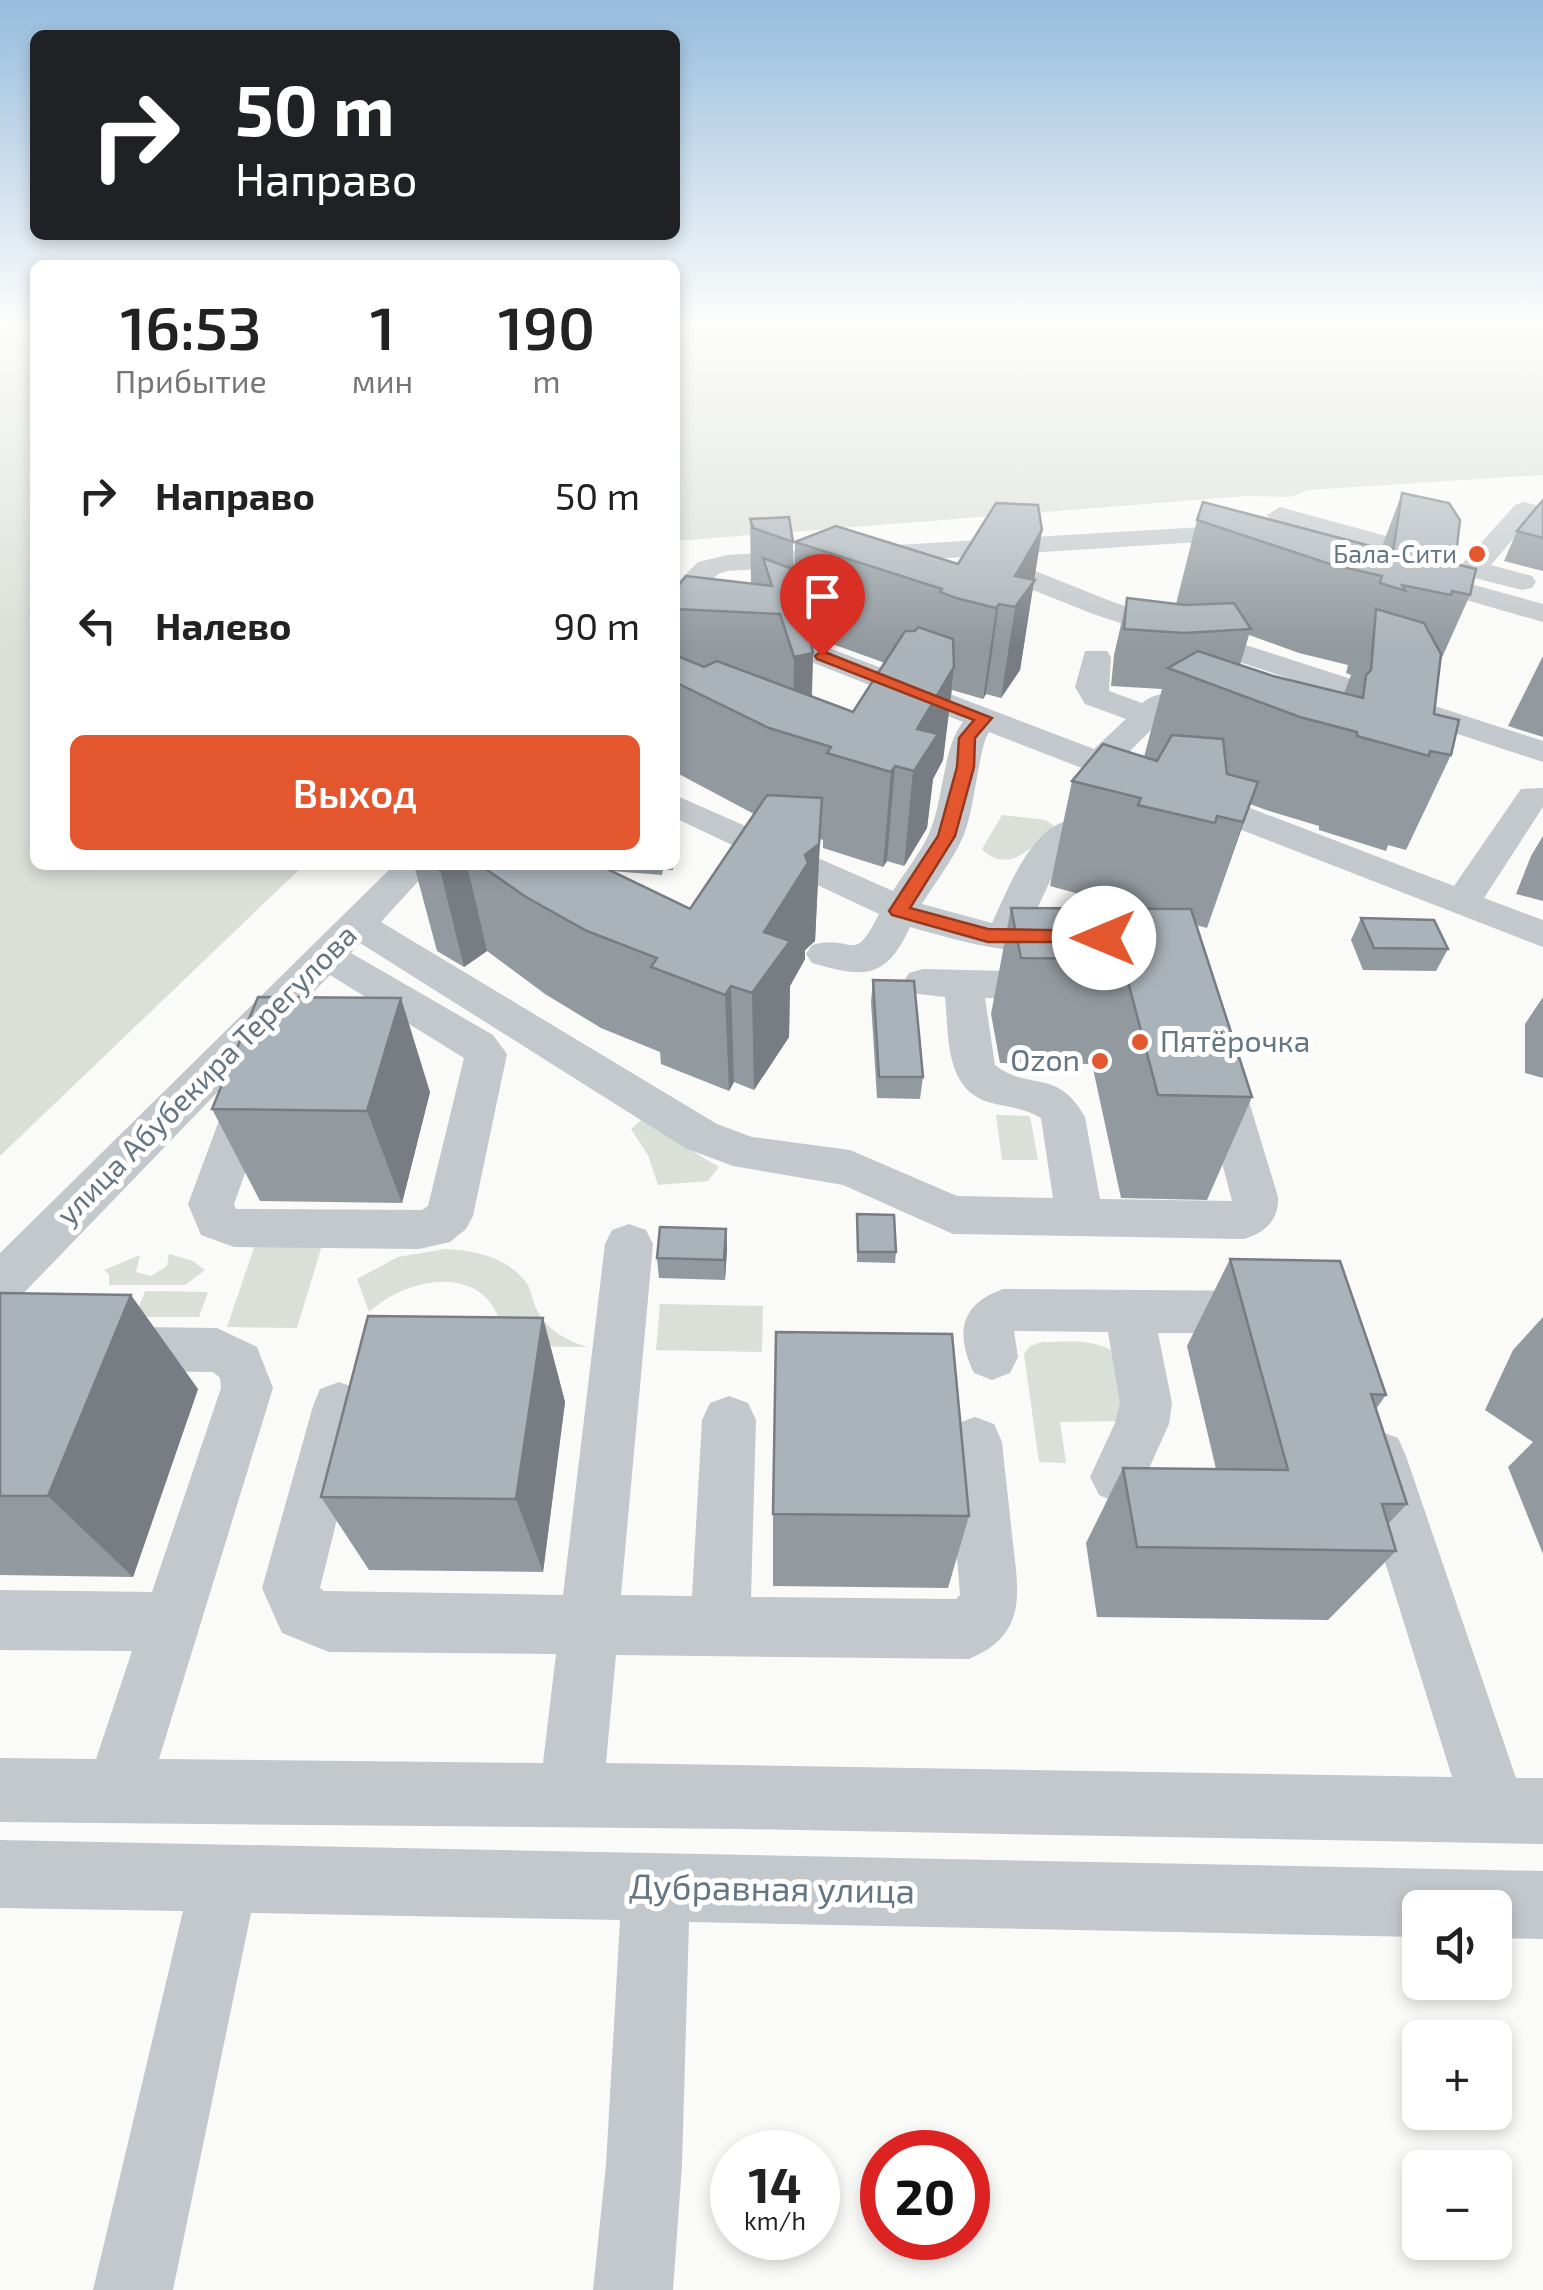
<!DOCTYPE html>
<html lang="ru">
<meta charset="utf-8">
<style>
body{margin:0;font-family:"Exo 2",sans-serif;background:#f6f6f6;color:#222;height:100vh;display:flex;flex-direction:column;font-size:38px;white-space:nowrap}
*{box-sizing:border-box;margin:0}
p{font-size:32px;color:#767676}
.icon{flex:none;width:55px;height:55px;fill:none;stroke:currentColor;stroke-width:2;stroke-linecap:round;stroke-linejoin:round}
.map{position:relative;flex:1;overflow:hidden}
.details{position:absolute;left:30px;top:260px;width:650px;height:610px;display:flex;flex-direction:column;background:#fff;border-radius:15px;box-shadow:0 5px 15px #0003}
.details>*{flex:none}
.hud{position:absolute;left:30px;top:30px;width:650px;height:210px;border-radius:15px;box-shadow:0 5px 15px #0003;background:#202124;color:#fff;overflow:hidden}
.tools{position:absolute;left:1402px;top:1890px;display:grid;gap:20px}
.tools a{display:grid;place-items:center;width:110px;height:110px;border-radius:15px;background:#fff;box-shadow:0 5px 15px #0003;font-size:50px}
.speed{position:absolute;left:710px;top:2130px;display:flex;gap:20px;font-size:50px;font-weight:700;text-align:center}
.speed>*{display:grid;place-content:center;width:130px;height:130px;border-radius:50%;background:#fff;box-shadow:0 5px 15px #0003;line-height:1}
.speed small{font-size:25px;font-weight:400}
.speed .limit{border:15px solid #d22;background:#fff;color:#111}
.pin{position:absolute;display:grid;place-items:center;width:85px;height:85px;color:#fff;margin:-102px -42px;border-radius:50% 50% 50% 0;rotate:-45deg;box-shadow:0 0 10px #0007}
.pin .icon{rotate:45deg}
.me{position:absolute;width:110px;margin:-55px;rotate:270deg;stroke-linejoin:round;filter:drop-shadow(0 0 8px #0008)}
.turn{display:flex;align-items:center;gap:35px;height:210px;padding:0 40px;font-size:45px}
.turn .icon{width:130px;height:130px;stroke-width:2.5}
.turn b{display:block;font-size:70px;line-height:85px}
.eta{display:flex;justify-content:space-evenly;align-items:center;height:170px;text-align:center}
.eta b{font-size:60px;font-weight:600;line-height:70px}
.primary-button{display:flex;gap:20px;margin-top:auto;padding:20px 40px}
.primary-button a{flex:1;height:115px;border-radius:15px;background:#e4572e;color:#fff;font-size:40px;font-weight:600;line-height:115px;text-align:center}
ul{padding:0;list-style:none}
li{display:flex;align-items:center;gap:30px;height:130px;padding:0 40px}
li div{flex:1}
li b{display:block;font-size:38px}
li em{font-style:normal}
.map>svg:first-child{display:block}
.green{fill:#dadfd7}
.lines{fill:none;stroke-linecap:round;stroke-linejoin:round}
.minor{fill:#c3c8cc;fill-rule:evenodd}
.wall{fill:#929a9f;fill-rule:evenodd}
.shaded-wall{fill:#777d82}
.building{fill:#aab3b9;stroke:#777d82;stroke-width:2.5}
.route{fill:#e4572e;stroke:#94391e;stroke-width:2.5}
.poi-dot{fill:#e4572e;stroke:#fff;stroke-width:4}
.labels{text-anchor:middle;stroke-width:10;stroke-linejoin:round;paint-order:stroke}
.far-poi-label{font-size:25px;fill:#657683;stroke:#fff;text-anchor:end}
.poi-label{font-size:30px;fill:#657683;stroke:#fff;text-anchor:start}
.street-label{font-size:30px;fill:#657683;stroke:#fff}
.near-street-label{font-size:35px;fill:#657683;stroke:#fff}
</style>
<div class="map">
<svg width="1543" height="2290" viewBox="0 0 1543 2290">
<rect width="100%" height="100%" fill="#fafaf8"/>
<!-- green -->
<g class="green">
<path d="M0,327h35v538h269l-304,291z"/>
<path d="M675,327h868v148l-235,15 -18,7 -43,-1 -572,45z"/>
<path d="M1002,815l44,5 8,6c-19,20 -46,50 -72,23z"/>
<path d="M996,1115l34,1 8,44h-36z"/>
<path d="M641,1120l78,47 -11,14 -50,4 -10,-30 -17,-26z"/>
<path d="M256,1242h67l-26,86 -70,-1z"/>
<path d="M445,1249c29,1 61,8 80,32 6,7 6,14 9,22 9,25 30,37 54,44l-84,-1c-3,-81 -86,-77 -135,-34l-12,-33 41,-22z"/>
<path d="M169,1254l24,7 12,9 -20,15h-76v-11l-5,-4 36,-15 -4,17 15,4 16,-10z"/>
<path d="M145,1291l63,1 -9,25h-64z"/>
<path d="M660,1304l103,2 -1,46 -106,-2z"/>
<path d="M1042,1342c23,0 50,-4 70,9l15,46 -9,24 -58,1 6,41 -27,-1 -15,-108 6,-8z"/>
</g>
<g class="lines">
<!-- minor -->
<g class="minor">
<path d="M1524,502l19,5v16l-13,-4 -39,46 41,11 4,6 -4,6 -10,2 -59,-15 -4,-6 4,-6 52,-58z"/>
<path d="M1280,507l172,47 4,6 -14,8 -171,-48 -4,-5z"/>
<path d="M1252,524l13,8 -4,6 -266,17 118,47 430,139v21l-450,-148 -125,-50 -3,-7 -237,14 -10,3 -32,32 43,4 365,139 32,-30 -41,-15 -10,-17 10,-36h22l4,6 -2,34 33,12c18,-16 64,-13 87,-8l5,7 -5,7 -60,4 56,21 4,7 -4,7h-24l-49,-19 -30,30 332,127 67,-97 22,-1v19l-59,91 59,22v27l-554,-215c-10,13 -15,82 -26,105 -11,24 -28,46 -41,67l70,19c15,-31 40,-100 81,-103 17,-1 39,6 56,10l5,8 -5,8 -13,3 -34,-7 -23,20 -29,62 50,4 5,9 -5,9c-56,15 -116,-4 -170,-19 -24,53 -46,51 -98,36l-6,-9 6,-9c43,-12 40,23 67,-31l-204,-96v-23l218,96c11,-18 26,-36 35,-55 16,-34 14,-88 35,-114l-248,-98 -40,-1v-38l23,-23 29,-7z"/>
<path d="M1410,567l133,37v18l-143,-41 -4,-6z"/>
<path d="M394,865h39l-52,57 336,202 35,13 98,13 107,46 96,2 -12,-80c-17,-10 -34,-11 -53,-16 -44,-14 -39,-68 -43,-105l-36,-4 -6,-10 6,-10 14,-4 134,3 14,4 6,10 -6,10 -14,4 -72,-2 10,67c35,27 62,2 90,52l15,82 132,2 -33,-126 6,-11 15,-5 15,5 6,11 37,122c1,24 -13,35 -34,42l-291,-5 -110,-49 -110,-19 -48,-18 -325,-205 -9,10 142,82 14,19 -34,162 -7,13 -16,13 -31,7 -185,-2 -33,-12 -13,-31 49,-132 -220,228 -17,6v-53zM330,975l134,83 -36,148 -6,4 -186,-1 -2,-5 47,-131 -14,-23 -7,-3z"/>
<path d="M629,1224l17,6 7,14 -32,351 71,1 10,-176 8,-17 19,-7 19,7 8,17 -5,177 205,2 4,-4 -12,-153 8,-18 19,-7 19,7 8,18c3,31 7,62 10,93 6,54 18,99 -43,124l-353,-4 -10,108 846,14 -100,-321 8,-18 19,-7 19,7 8,18 110,322h27v66l-801,-15 -742,-7v-64l96,1 36,-108 -132,-1v-60l152,2 69,-204 -1,-10 -7,-6 -147,-2 -66,35v-51l63,-28 154,2 40,19 16,41 -114,371 384,4 13,-109 -227,-2 -47,-19 -20,-45 51,-182 7,-17 19,-7 19,7 7,17 -45,182 4,3 239,4 42,-351 7,-14z"/>
<path d="M1003,1289l262,2 18,6 7,15 -7,15 -18,6h-107l14,70 -3,21 -32,71 -19,8 -19,-8 -9,-18 25,-54 5,-20 -12,-71 -94,-1 4,26 -8,16 -18,7 -18,-7c-19,-39 -14,-69 29,-84z"/>
<path d="M0,1840l1543,31v68l-48,-1v-30h-75v29l-731,-15 -7,243 -9,125h-80l13,-125 14,-245 -369,-7 -78,377h-80l90,-379 -183,-3z"/>
</g>
</g>
<!-- wall -->
<g class="wall">
<path d="M1402,493l53,71 15,31 -30,67 -6,52 17,41 -45,95 -18,-5 -2,6 -67,-21v-4l-53,-16 -16,-6 -43,124 -11,-3 56,172 -45,103 -86,-2 -29,-134 -92,-1 -9,-49 20,-106 100,1 1,-6 -62,-17 22,-105 72,-24 18,-68 -51,-3 3,-31 13,-57 49,6 21,-84 184,29zM1249,635l50,18 49,12 -2,8 5,2 -7,18 -71,-17 -33,-11z"/>
<path d="M1543,500v71l-39,-10 13,-30z"/>
<path d="M750,519l43,23v27l2,1v-28l163,22 84,-34 -22,140 -19,28 -15,-4 -3,5 -31,-9 -9,70 -10,19 -6,49 -23,38 -17,-5 -4,6 -60,-19v-8l-3,-1 -5,102 -10,9v9l-15,27 -1,51 -35,53 -20,-8 -5,9 -68,-27 -1,-12 -59,-24 -56,-34 -58,-43 -23,16 -27,-16 -23,-86h259v5h-10l-1,5 -51,-4 79,38 64,-95 -79,-42v-163l76,-25zM810,636l75,27 -32,49 -41,-15 1,-44z"/>
<path d="M1543,656v81l-35,-11z"/>
<path d="M1543,836v65l-27,-7 15,-38z"/>
<path d="M1361,918l87,31 -12,22 -73,-1 -12,-30z"/>
<path d="M873,980l50,97 -3,22 -43,-1 -6,-96z"/>
<path d="M1543,997v81l-18,-5v-49z"/>
<path d="M430,1092l-28,111 -142,-2 -48,-92z"/>
<path d="M857,1214l39,38 -1,11 -38,-1z"/>
<path d="M726,1229l1,20 -2,31 -66,-2 -2,-20z"/>
<path d="M1230,1259l156,136 -10,14 31,95 -19,20 8,27 -68,69 -231,-3 -11,-74 37,-75 93,1 -29,-123z"/>
<path d="M0,1293l198,96 -65,188 -133,-2z"/>
<path d="M1543,1317v237l-35,-87 25,-25 -48,-32 28,-60z"/>
<path d="M543,1318l22,84 -22,170 -174,-2 -48,-73z"/>
<path d="M773,1514l196,2 -21,72 -175,-2z"/>
</g>
<!-- shaded-wall -->
<g class="shaded-wall">
<path d="M1042,530l-22,140 -19,28 14,-91v-31z"/>
<path d="M999,604l-13,90 -3,5 13,-91z"/>
<path d="M813,653l-3,88 -17,-5 1,-79z"/>
<path d="M954,667l-11,93 -10,19 -6,49 -23,38 13,-137z"/>
<path d="M895,766l-8,95 -4,6 8,-95z"/>
<path d="M1258,782l-37,105 -14,41 36,-106z"/>
<path d="M822,798l-7,143 -10,9v9l-15,27 -1,51 -35,53 -2,-97 12,-61 41,-77z"/>
<path d="M448,865h19l20,86 -23,16 -24,-97z"/>
<path d="M731,986l3,96 -5,9 -4,-96z"/>
<path d="M401,998l29,94 -28,111 -35,-92z"/>
<path d="M726,1229l1,20 -2,31 -1,-20z"/>
<path d="M131,1295l67,94 -65,188 -85,-81z"/>
<path d="M543,1318l22,84 -22,170 -27,-73z"/>
</g>
<!-- building -->
<g class="building">
<path d="M1402,493l47,10 11,17 -5,44 21,5 -6,26 -18,-4 -1,4 -49,-10 4,6 -26,-8 2,-7 -52,-12 -133,-44 6,-18 190,50z"/>
<path d="M1543,500v38l-26,-7z"/>
<path d="M996,503l42,2 4,25 -27,46 20,4 -20,27 -16,-3 -3,4 -40,-10 -16,-6 2,-3 -147,-47 41,-16 122,38z"/>
<path d="M789,517l4,25 -40,-14 -3,-9z"/>
<path d="M763,558l35,13 15,82 -19,4 -14,-43 -105,-5v-19l11,-14 86,10z"/>
<path d="M1127,598l58,7 49,-2 17,26 -66,4 -61,-4z"/>
<path d="M1376,609l48,14 17,31 -7,60 25,6 -8,35 -21,-4 -1,5 -72,-20v-4l-57,-15 -132,-49 30,-17 75,25 90,22 3,-23 5,-5z"/>
<path d="M918,627l35,12 1,28 -37,62 21,5 -24,37 -19,-5 -4,6 -64,-19 4,-6 -62,-19 -94,-46v-27l29,12 13,-6 136,51 52,-81h10z"/>
<path d="M1172,735l51,4 4,35 31,8 -15,40 -26,-6 -2,7 -77,-18 3,-7 -69,-17 31,-37 54,17z"/>
<path d="M767,795l55,3 -3,46 -14,11 3,8 -44,69 26,9 -38,52 -21,-7 -6,9 -74,-28 6,-9 -70,-27 -61,-34 -46,-32h119l91,44z"/>
<path d="M430,865h18l-8,5z"/>
<path d="M1011,908l180,1 61,188 -94,-2 -36,-136 -101,-1z"/>
<path d="M1361,918l73,2 14,29 -74,-1z"/>
<path d="M873,980l41,1 9,96h-44z"/>
<path d="M258,997l143,1 -34,113 -155,-2z"/>
<path d="M857,1214l37,1 2,37h-38z"/>
<path d="M660,1227l66,2 -2,31 -67,-2z"/>
<path d="M1230,1259l110,2 46,134 -15,-1 36,110h-25l14,47 -259,-4 -14,-79 165,2z"/>
<path d="M0,1293l131,2 -83,201h-48z"/>
<path d="M368,1316l175,2 -27,181 -195,-2z"/>
<path d="M776,1332l176,2 17,182 -196,-2z"/>
</g>
<!-- sky -->
<linearGradient id="sky" x2="0" y2="1"><stop stop-color="#96bcdc"/><stop offset="0.5" stop-color="#fdfdfc"/><stop offset="1" stop-color="#fdfdfc" stop-opacity="0"/></linearGradient>
<rect width="1543" height="648" fill="url(#sky)"/>
<!-- route -->
<path class="route" d="M822,651l170,67 -17,20 -1,29 -19,69 -45,72 78,21 116,2 7,2v9h-123l-96,-27 -3,-4 49,-75 19,-69 2,-29 15,-18 -157,-61 -2,-3z"/>
<!-- markers -->
<g class="poi-dot">
<circle cx="1477" cy="554" r="10"/>
<circle cx="1140" cy="1042" r="10"/>
<circle cx="1100" cy="1061" r="10"/>
</g>
<g class="labels">
<!-- far-poi labels -->
<g class="far-poi-label">
<text x="1457" y="563">Бала-Сити</text>
</g>
<!-- poi labels -->
<g class="poi-label">
<text x="1160" y="1052">Пятёрочка</text>
<text x="1080" y="1071" text-anchor="end">Ozon</text>
</g>
<!-- street labels -->
<g class="street-label">
<text transform="translate(207 1075) rotate(-45)" y="10">улица Абубекира Терегулова</text>
</g>
<!-- near-street labels -->
<g class="near-street-label">
<text transform="translate(772 1889) rotate(1)" y="12">Дубравная улица</text>
</g>
</g>
</svg>
<div class="tools">
<a><svg class="icon" aria-label="sound" viewBox="0 0 24 24"><path d="M4 9h4l5-4v14l-5-4H4zM17 9q2 3 0 6"/></svg></a>
<a>+</a>
<a>−</a>
</div>
<div class="speed"><div>14<small>km/h</small></div><div class="limit">20</div></div>
<div class="pin" style="left:822px;top:656px;background:#d93025"><svg class="icon" aria-label="arrive" viewBox="0 0 24 24"><path d="M6 21V4h12l-3 4 3 4H6"/></svg></div>
<svg class="me" style="left:1104px;top:938px" viewBox="-20 -20 40 40"><circle r="19" fill="#fff"/><path d="M0-13L10 11 0 6-10 11z" fill="#e4572e"/></svg>
<div class="hud">
<div class="turn"><svg class="icon" aria-label="right" viewBox="0 0 24 24"><path d="M7 20v-9h11M14 6l5 5-5 5"/></svg><div><b>50 m</b>Направо</div></div>
</div>
<section class="details">
<div class="eta">
<div><b>16:53</b><p>Прибытие</p></div>
<div><b>1</b><p>мин</p></div>
<div><b>190</b><p>m</p></div>
</div>
<ul>
<li><svg class="icon" aria-label="right" viewBox="0 0 24 24"><path d="M7 20v-9h11M14 6l5 5-5 5"/></svg><div><b>Направо</b></div><em>50 m</em></li>
<li><svg class="icon" aria-label="left" viewBox="0 0 24 24"><path d="M17 20v-9H6M10 6l-5 5 5 5"/></svg><div><b>Налево</b></div><em>90 m</em></li>
</ul>
<div class="primary-button"><a>Выход</a></div>
</section>
</div>
